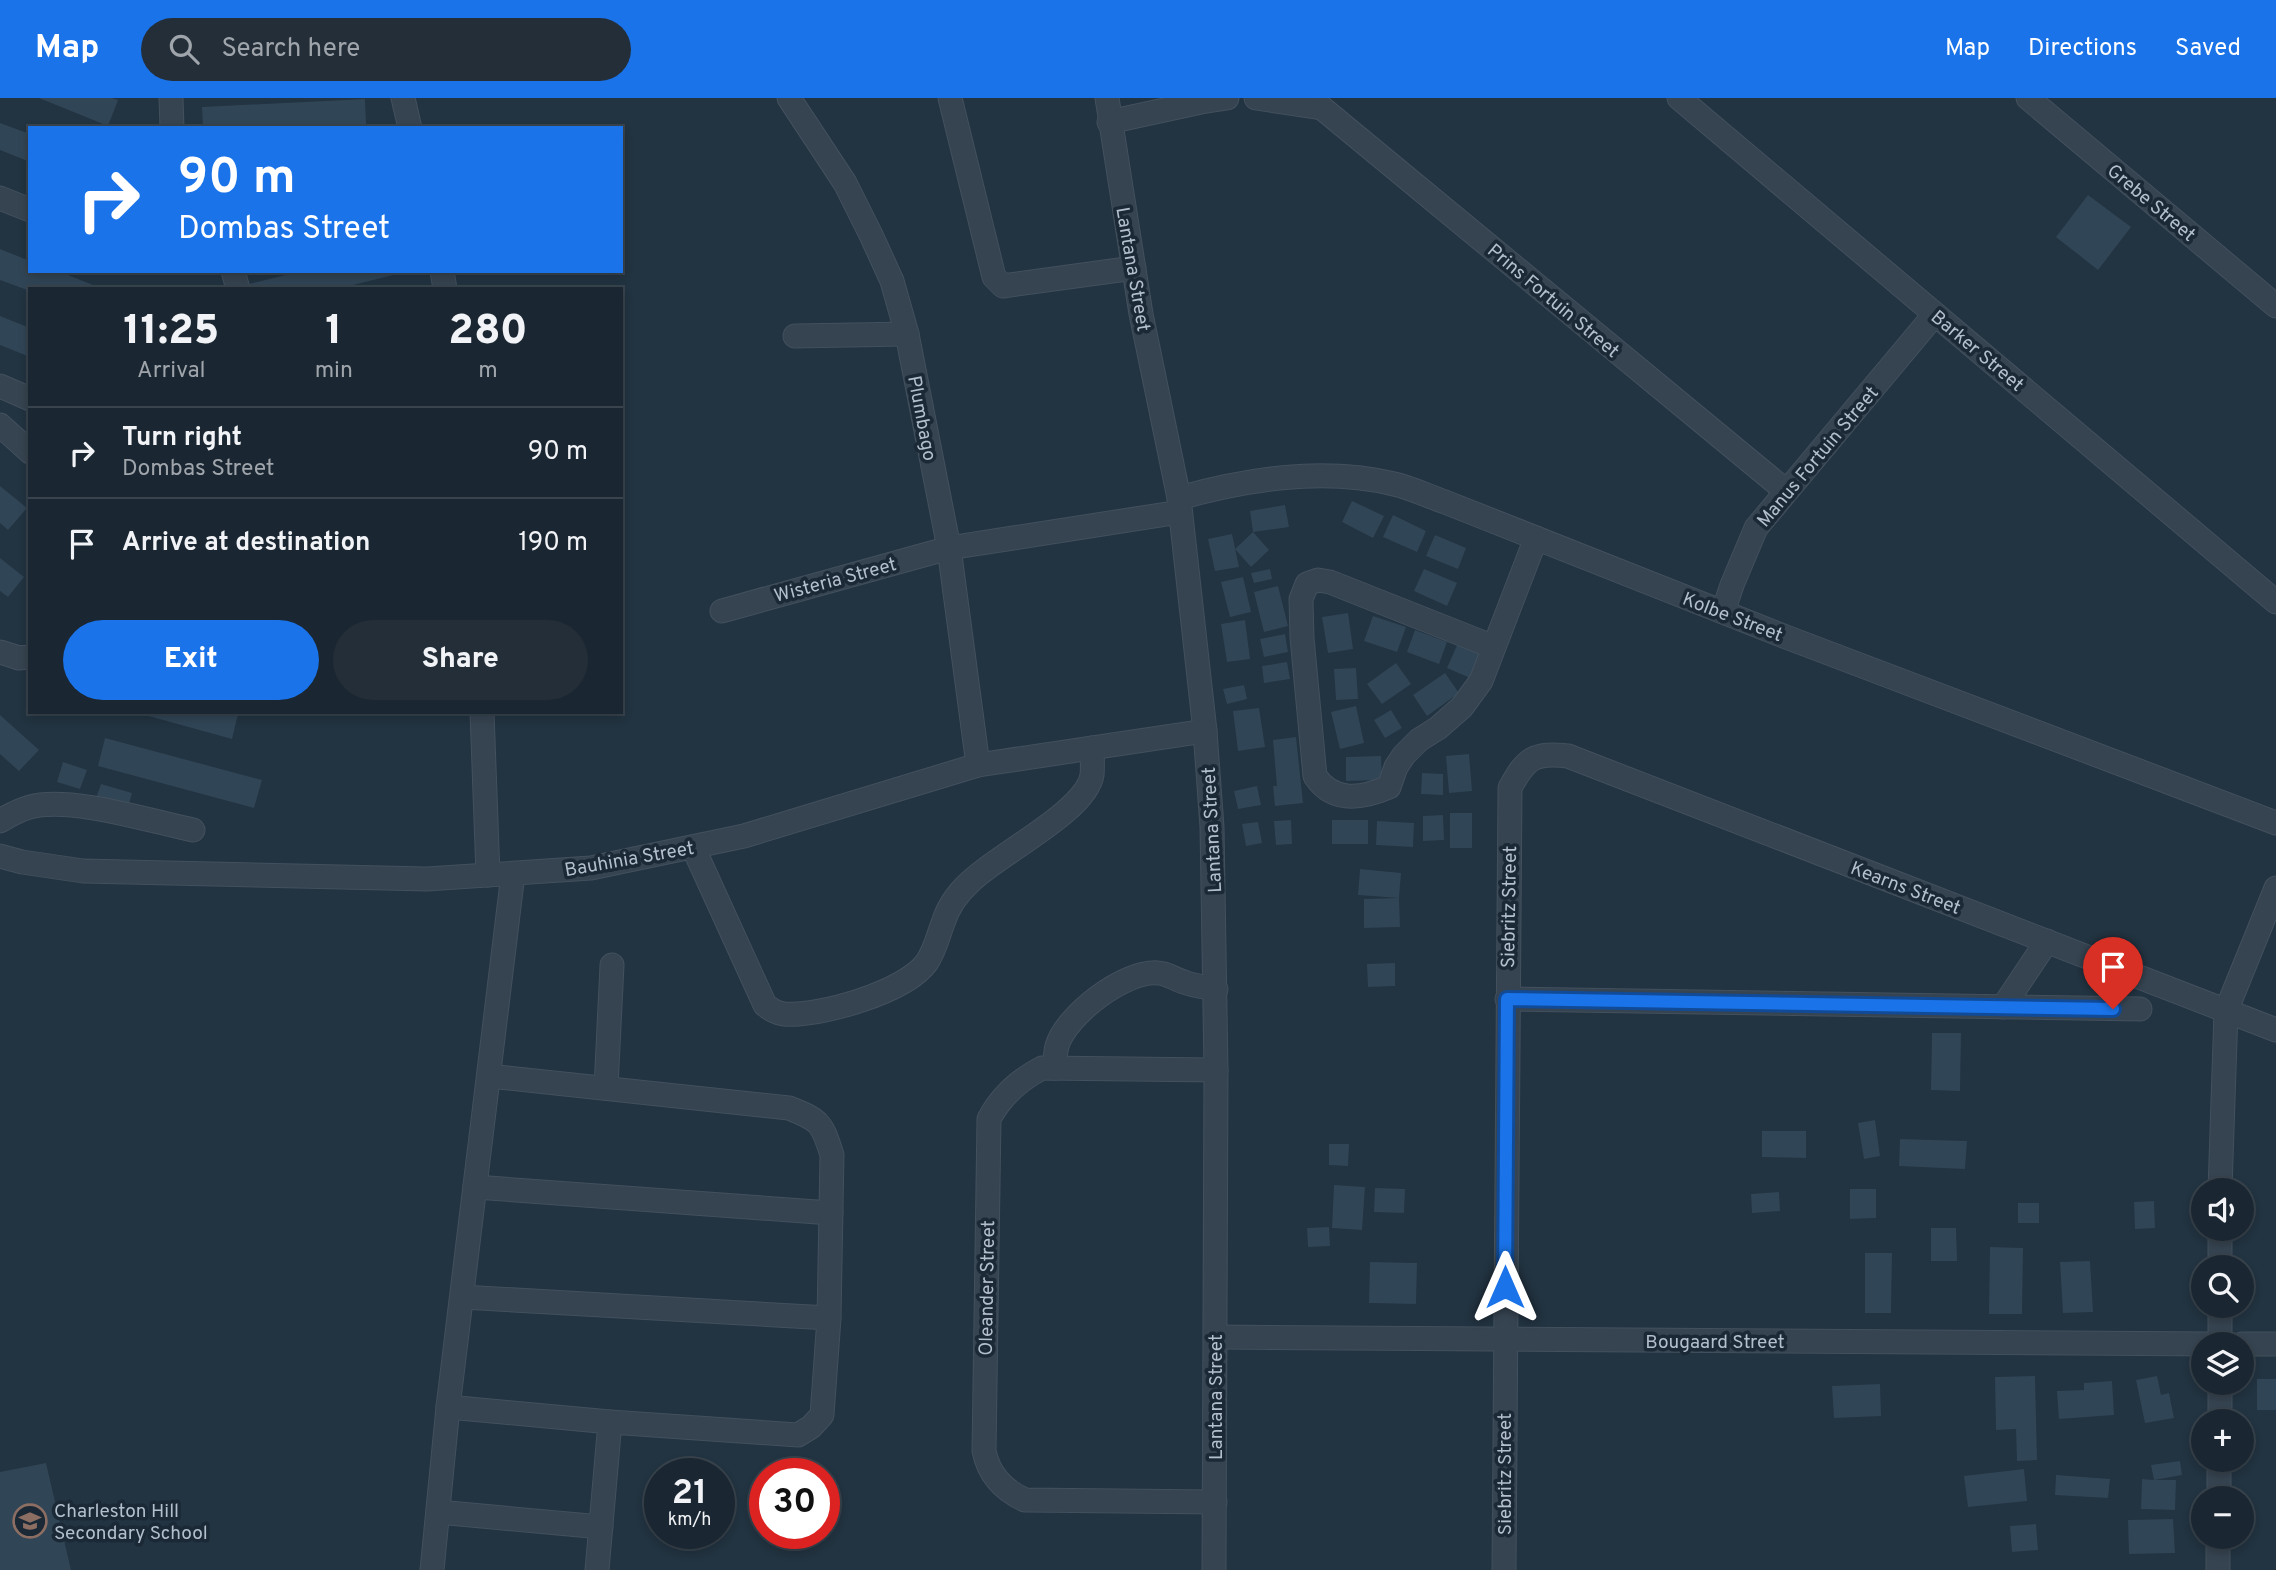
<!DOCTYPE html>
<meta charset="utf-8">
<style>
body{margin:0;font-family:Overpass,sans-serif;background:#232e39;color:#f1f3f6;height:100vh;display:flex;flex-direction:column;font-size:26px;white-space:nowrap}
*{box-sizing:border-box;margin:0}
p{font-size:23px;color:#9fa5ab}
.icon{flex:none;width:38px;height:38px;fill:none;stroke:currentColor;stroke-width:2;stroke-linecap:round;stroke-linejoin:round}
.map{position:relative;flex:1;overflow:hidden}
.details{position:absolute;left:28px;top:189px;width:595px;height:427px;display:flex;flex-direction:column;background:#1a2631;border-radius:0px;box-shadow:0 4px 10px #0003,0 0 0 2px #38434d}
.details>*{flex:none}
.banner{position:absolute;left:28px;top:28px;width:595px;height:147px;border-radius:0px;box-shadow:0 4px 10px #0003,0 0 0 2px #38434d;background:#1a73e8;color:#fff;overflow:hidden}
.tools{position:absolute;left:2191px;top:1080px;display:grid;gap:14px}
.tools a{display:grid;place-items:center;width:63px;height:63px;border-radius:50%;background:#1a2631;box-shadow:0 4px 10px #0003,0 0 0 2px #38434d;font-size:35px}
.speed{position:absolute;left:644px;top:1360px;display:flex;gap:14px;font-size:35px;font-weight:700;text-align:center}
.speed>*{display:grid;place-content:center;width:91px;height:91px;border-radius:50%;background:#1a2631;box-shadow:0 4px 10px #0003,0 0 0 2px #38434d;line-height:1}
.speed small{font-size:18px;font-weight:400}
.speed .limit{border:10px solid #d22;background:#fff;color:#111}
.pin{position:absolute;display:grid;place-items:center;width:60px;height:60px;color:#fff;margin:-72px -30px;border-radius:50% 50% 50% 0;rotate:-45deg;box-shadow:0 0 7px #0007}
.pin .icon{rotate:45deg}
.me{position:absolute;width:77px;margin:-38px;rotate:0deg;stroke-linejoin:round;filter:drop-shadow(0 0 5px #0008)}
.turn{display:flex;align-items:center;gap:24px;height:147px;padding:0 35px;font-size:32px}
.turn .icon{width:91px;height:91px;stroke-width:2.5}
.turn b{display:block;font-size:49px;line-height:60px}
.eta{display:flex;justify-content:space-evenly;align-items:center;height:119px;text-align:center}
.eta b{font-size:42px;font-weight:800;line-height:49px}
.action{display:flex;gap:14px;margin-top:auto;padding:14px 35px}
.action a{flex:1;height:80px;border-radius:42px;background:#1a73e8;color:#fff;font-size:28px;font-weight:800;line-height:80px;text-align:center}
.action a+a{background:#232e39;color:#f1f3f6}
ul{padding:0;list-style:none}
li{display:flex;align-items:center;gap:21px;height:91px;padding:0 35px;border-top:2px solid #38434d}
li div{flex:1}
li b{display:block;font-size:26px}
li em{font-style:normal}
header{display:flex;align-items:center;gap:42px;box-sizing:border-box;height:98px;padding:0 35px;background:#1a73e8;color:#fff}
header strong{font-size:33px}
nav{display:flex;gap:38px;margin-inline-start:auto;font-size:24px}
.search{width:490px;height:63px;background:#232e39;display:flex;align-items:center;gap:18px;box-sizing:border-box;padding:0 24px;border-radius:38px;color:#9fa5ab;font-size:26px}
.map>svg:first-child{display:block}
.building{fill:#304556}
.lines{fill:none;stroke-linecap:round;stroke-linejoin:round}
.minor-casing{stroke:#43505d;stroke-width:25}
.minor{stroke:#364451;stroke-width:23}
.route-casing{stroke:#114b97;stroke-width:18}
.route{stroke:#1a73e8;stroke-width:12}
.labels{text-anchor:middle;stroke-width:7;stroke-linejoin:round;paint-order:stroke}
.street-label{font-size:19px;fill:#b3bfcc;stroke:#1b2936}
.poi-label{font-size:19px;fill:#b3bfcc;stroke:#1b2936;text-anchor:start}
</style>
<header>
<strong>Map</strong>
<div class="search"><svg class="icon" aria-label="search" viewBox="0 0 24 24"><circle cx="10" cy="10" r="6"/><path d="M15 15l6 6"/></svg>Search here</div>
<nav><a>Map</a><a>Directions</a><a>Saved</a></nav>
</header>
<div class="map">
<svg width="2276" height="1472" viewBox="0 0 2276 1472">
<rect width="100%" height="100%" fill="#223341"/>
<!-- building -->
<g class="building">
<path d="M39,0h73l6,2 -10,26z"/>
<path d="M365,1l1,25 -67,4h-96l-1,-21z"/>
<path d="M0,25l30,11v28l-30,-12z"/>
<path d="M2088,97l43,32 -33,43 -42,-33z"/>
<path d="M0,151l30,12v10h28l45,18h-73v2l-30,-11z"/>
<path d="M302,173h103v1l-68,17h-92v-4z"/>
<path d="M0,218l30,12v29l-30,-12z"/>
<path d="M0,388l27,22 -19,22 -8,-7z"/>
<path d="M1352,403l32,15 -11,22 -31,-16z"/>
<path d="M1285,407l4,22 -36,5 -3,-21z"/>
<path d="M1393,417l33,16 -9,21 -34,-15z"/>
<path d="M1253,434l16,18 -18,17 -16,-18z"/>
<path d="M1232,436l7,33 -24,4 -7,-32z"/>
<path d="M1435,437l31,13 -8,21 -32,-13z"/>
<path d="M0,460l24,19 -16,20 -8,-6z"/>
<path d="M1270,471l2,10 -18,4 -3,-10z"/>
<path d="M1424,471l33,14 -10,23 -33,-15z"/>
<path d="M1243,479l8,35 -21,5 -9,-35z"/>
<path d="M1278,488l10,40 -24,6 -10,-40z"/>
<path d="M1348,515l5,36 -25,4 -6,-36z"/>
<path d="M1373,518l33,11 -9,25 -33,-11z"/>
<path d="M1245,522l5,39 -23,3 -6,-38z"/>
<path d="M1415,532l32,12 -8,22 -32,-12z"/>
<path d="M1285,536l3,18 -24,5 -4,-18z"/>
<path d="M1458,545l23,9 -11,26 -23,-10z"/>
<path d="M1287,564l3,17 -26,4 -2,-17z"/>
<path d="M1396,565l15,21 -29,20 -15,-20z"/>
<path d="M1356,570l2,31 -22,1 -2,-31z"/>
<path d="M1445,575l14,20 -32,23 -14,-21z"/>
<path d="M1244,587l3,14 -20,5 -4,-15z"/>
<path d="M1356,608l8,37 -24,6 -9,-37z"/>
<path d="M1259,610l6,39 -27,4 -5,-40z"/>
<path d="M1391,612l11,18 -17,10 -11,-18z"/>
<path d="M134,614h98l6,2 -6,25z"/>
<path d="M0,617l39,35 -20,21 -19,-17z"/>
<path d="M1296,639l7,66 -28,3 -2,-20h4l-4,-46z"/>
<path d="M105,640l157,42 -8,28 -156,-42z"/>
<path d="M1469,656l3,37 -23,2 -3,-37z"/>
<path d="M1381,658l1,24 -36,1v-24z"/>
<path d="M63,664l24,8 -7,19 -23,-7z"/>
<path d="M1422,675l21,1v21l-22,-1z"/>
<path d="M101,686l31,9 -5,18 -32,-10z"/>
<path d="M1257,688l4,19 -23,4 -4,-18z"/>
<rect x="1450" y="715" width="22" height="35"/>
<path d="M1443,717l1,25 -21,1v-25z"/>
<path d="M1291,722l1,24 -16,1 -2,-24z"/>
<rect x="1332" y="722" width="36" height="24"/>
<path d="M1377,723l37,2 -1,24 -37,-2z"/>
<path d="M1258,724l4,21 -16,3 -4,-22z"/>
<path d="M1360,771l41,4 -2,25 -41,-3z"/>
<path d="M1399,800l1,29 -36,1v-29z"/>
<path d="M1395,865v23l-27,1 -1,-23z"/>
<path d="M1932,935h29l-1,58 -29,-1z"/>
<path d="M1875,1022l5,36 -16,3 -6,-36z"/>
<path d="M1762,1033h44v27l-44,-1z"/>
<path d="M1900,1041l67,2 -2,28 -66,-3z"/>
<path d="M1329,1046h20l-1,22 -19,-1z"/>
<path d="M1334,1087l31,2 -3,43 -30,-2z"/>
<path d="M1375,1090l30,1 -1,24 -30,-1z"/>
<path d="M1850,1091h26v29l-26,1z"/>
<path d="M1779,1094l1,19 -28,2 -1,-19z"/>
<path d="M2154,1103l1,27 -20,1 -1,-27z"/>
<rect x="2018" y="1105" width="21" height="20"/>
<path d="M1329,1129l1,19 -22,1 -1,-19z"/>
<path d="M1931,1130h25l1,33h-26z"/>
<path d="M1990,1149l33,1 -1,66h-33z"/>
<path d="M1865,1155h27l-1,60h-26z"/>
<path d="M2090,1163l3,51 -30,1 -3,-51z"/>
<path d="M1370,1164l47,1 -1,41 -47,-1z"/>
<path d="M2035,1278l2,84 -20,1 -1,-32 -20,1 -1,-53z"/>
<path d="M2157,1278l4,19 8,-2 5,25 -29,5 -9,-43z"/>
<rect x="2257" y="1281" width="19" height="31"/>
<path d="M2112,1283l2,34 -55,4 -2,-28 27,-1v-7z"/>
<path d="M1880,1286l1,32 -47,2 -2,-32z"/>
<path d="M2180,1363l2,14 -28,5h22l-1,30 -34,-1 1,-30 12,1 -3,-15z"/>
<path d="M46,1365l25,107h-71v-98z"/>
<path d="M2024,1371l3,32 -59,6 -4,-31z"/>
<path d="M2056,1377l54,4 -2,19 -53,-3z"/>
<path d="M2173,1421l2,34 -46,1 -1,-34z"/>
<path d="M2036,1426l2,26 -26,2 -2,-26z"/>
</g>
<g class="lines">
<defs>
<g id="minor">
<path d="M171,0l1,30"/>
<path d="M403,0l7,30"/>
<path d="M789,0l56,85 26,52 21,46 15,53 42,214 29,217"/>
<path d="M950,0l44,179 9,9 131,-18"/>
<path d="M1107,0l34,216 38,184 26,233 7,96 4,243 -2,500"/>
<path d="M1256,0l66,10"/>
<path d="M1679,0l597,504"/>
<path d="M2028,0l248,208"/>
<path d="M1322,10l464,383"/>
<path d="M1109,24l92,-20 26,-4"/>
<path d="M0,100l30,12"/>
<path d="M233,173l5,18"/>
<path d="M442,173l3,18"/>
<path d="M795,238l112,-2"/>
<path d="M0,288l30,13"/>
<path d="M0,327l30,27"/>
<path d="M1179,400c69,-19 143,-31 215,-14 17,4 34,12 51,18l341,135 490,186"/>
<path d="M722,513l227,-63 231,-36"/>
<path d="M1723,514l9,-27 24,-57 179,-214"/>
<path d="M1494,549l-164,-65 -12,-2 -11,4 -6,15 1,39 13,138c18,27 46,23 74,11l7,-20 8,-12 15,-15 19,-12 24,-21 19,-26 55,-143"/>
<path d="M0,554l19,6 11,-1"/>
<path d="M482,614l6,163"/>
<path d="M0,723c10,-6 19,-11 30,-14 40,-11 120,14 163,23"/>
<path d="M693,749l72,158c7,5 11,8 19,9 35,3 122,-22 143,-52 8,-12 11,-26 16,-39 5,-16 14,-29 26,-40 27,-28 117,-71 123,-108 1,-9 0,-19 0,-27"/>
<path d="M0,758l22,6 61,9 344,8 164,-11 153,-32 234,-71 227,-34"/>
<path d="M1507,901l633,10"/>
<path d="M2003,909l44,-66"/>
<path d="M1055,970c0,-7 0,-15 2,-22 9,-31 68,-76 101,-73 9,0 18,7 26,9 10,4 21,5 32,7"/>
<path d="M606,990l6,-123"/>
<path d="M475,1089l356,26"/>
<path d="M2220,1092l6,-179 50,-123"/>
<path d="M2220,1130v39"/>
<path d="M462,1199l367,21"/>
<path d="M2220,1208v38"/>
<path d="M1216,1239l998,7"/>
<path d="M2242,1246h34"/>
<path d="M448,1309l162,15 188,13 13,-8 11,-12 7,-97 3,-163c-10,-32 -12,-35 -43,-47l-300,-32"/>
<path d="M2220,1323v-39"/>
<path d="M2219,1400v-38"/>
<path d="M1215,1404l-190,-2c-22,-10 -36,-25 -41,-49l5,-332c12,-23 30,-39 53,-51l174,2"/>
<path d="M438,1414l163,15"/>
<path d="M432,1472l16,-163 65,-533"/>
<path d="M597,1472l13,-148"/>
<path d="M1504,1472l6,-782c16,-30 24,-36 58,-32l708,274"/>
<path d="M2218,1472v-34"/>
</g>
</defs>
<!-- minor casing -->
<use href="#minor" class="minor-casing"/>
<!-- minor -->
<use href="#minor" class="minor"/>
</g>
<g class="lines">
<defs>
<path id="route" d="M1505,1189l2,-288 606,10"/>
</defs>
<!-- route casing -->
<use href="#route" class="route-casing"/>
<!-- route -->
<use href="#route" class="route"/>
</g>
<!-- icons -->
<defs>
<symbol id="school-ring" viewBox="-11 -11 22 22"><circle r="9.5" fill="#1b2936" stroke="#8d6e63" stroke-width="1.5"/><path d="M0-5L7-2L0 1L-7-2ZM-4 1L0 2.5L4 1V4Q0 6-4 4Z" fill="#8d6e63"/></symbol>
</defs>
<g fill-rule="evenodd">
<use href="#school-ring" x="11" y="1404" width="38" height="38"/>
</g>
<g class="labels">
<!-- street labels -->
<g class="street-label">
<text transform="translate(2152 104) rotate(40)" y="7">Grebe Street</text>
<text transform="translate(1134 171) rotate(80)" y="7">Lantana Street</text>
<text transform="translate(1554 202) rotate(40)" y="7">Prins Fortuin Street</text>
<text transform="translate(1978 252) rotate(40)" y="7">Barker Street</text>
<text transform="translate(923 320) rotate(79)" y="7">Plumbago</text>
<text transform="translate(1817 358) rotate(-50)" y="7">Manus Fortuin Street</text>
<text transform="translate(835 481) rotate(-15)" y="7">Wisteria Street</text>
<text transform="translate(1733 518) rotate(21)" y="7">Kolbe Street</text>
<text transform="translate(1211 732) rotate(-93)" y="7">Lantana Street</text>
<text transform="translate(629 760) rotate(-10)" y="7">Bauhinia Street</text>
<text transform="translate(1906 789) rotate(21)" y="7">Kearns Street</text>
<text transform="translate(1508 809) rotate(-89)" y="7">Siebritz Street</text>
<text transform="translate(986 1190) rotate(-89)" y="7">Oleander Street</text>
<text x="1715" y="1250">Bougaard Street</text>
<text transform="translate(1215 1299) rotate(-90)" y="7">Lantana Street</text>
<text transform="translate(1504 1376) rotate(-90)" y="7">Siebritz Street</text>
</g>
<!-- poi labels -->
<g class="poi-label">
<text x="54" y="1419">Charleston Hill<tspan x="54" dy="22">Secondary School</tspan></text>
</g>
</g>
</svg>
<div class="tools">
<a><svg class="icon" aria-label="sound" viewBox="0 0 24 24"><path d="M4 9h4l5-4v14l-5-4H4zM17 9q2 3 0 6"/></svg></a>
<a><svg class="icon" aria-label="search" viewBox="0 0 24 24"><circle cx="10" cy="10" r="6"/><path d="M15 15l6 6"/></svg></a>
<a><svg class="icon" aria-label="layers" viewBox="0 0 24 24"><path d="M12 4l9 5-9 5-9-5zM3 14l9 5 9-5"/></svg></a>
<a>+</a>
<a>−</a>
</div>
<div class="speed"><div>21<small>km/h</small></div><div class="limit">30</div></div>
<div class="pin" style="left:2113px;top:911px;background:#d93025"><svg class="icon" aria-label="arrive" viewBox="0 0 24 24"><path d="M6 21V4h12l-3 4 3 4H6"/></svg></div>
<svg class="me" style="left:1505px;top:1189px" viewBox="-20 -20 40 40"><path d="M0-17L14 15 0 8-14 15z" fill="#1a73e8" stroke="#fff" stroke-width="4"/></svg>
<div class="banner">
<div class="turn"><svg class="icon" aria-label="right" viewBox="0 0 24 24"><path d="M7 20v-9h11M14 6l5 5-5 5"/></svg><div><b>90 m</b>Dombas Street</div></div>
</div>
<section class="details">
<div class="eta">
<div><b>11:25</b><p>Arrival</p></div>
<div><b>1</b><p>min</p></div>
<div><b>280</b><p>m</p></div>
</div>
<ul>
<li><svg class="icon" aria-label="right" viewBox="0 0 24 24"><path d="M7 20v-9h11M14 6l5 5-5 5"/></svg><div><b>Turn right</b><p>Dombas Street</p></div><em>90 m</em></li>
<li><svg class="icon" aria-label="arrive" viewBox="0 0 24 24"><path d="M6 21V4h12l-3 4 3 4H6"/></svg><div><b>Arrive at destination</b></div><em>190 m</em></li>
</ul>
<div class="action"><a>Exit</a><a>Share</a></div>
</section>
</div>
